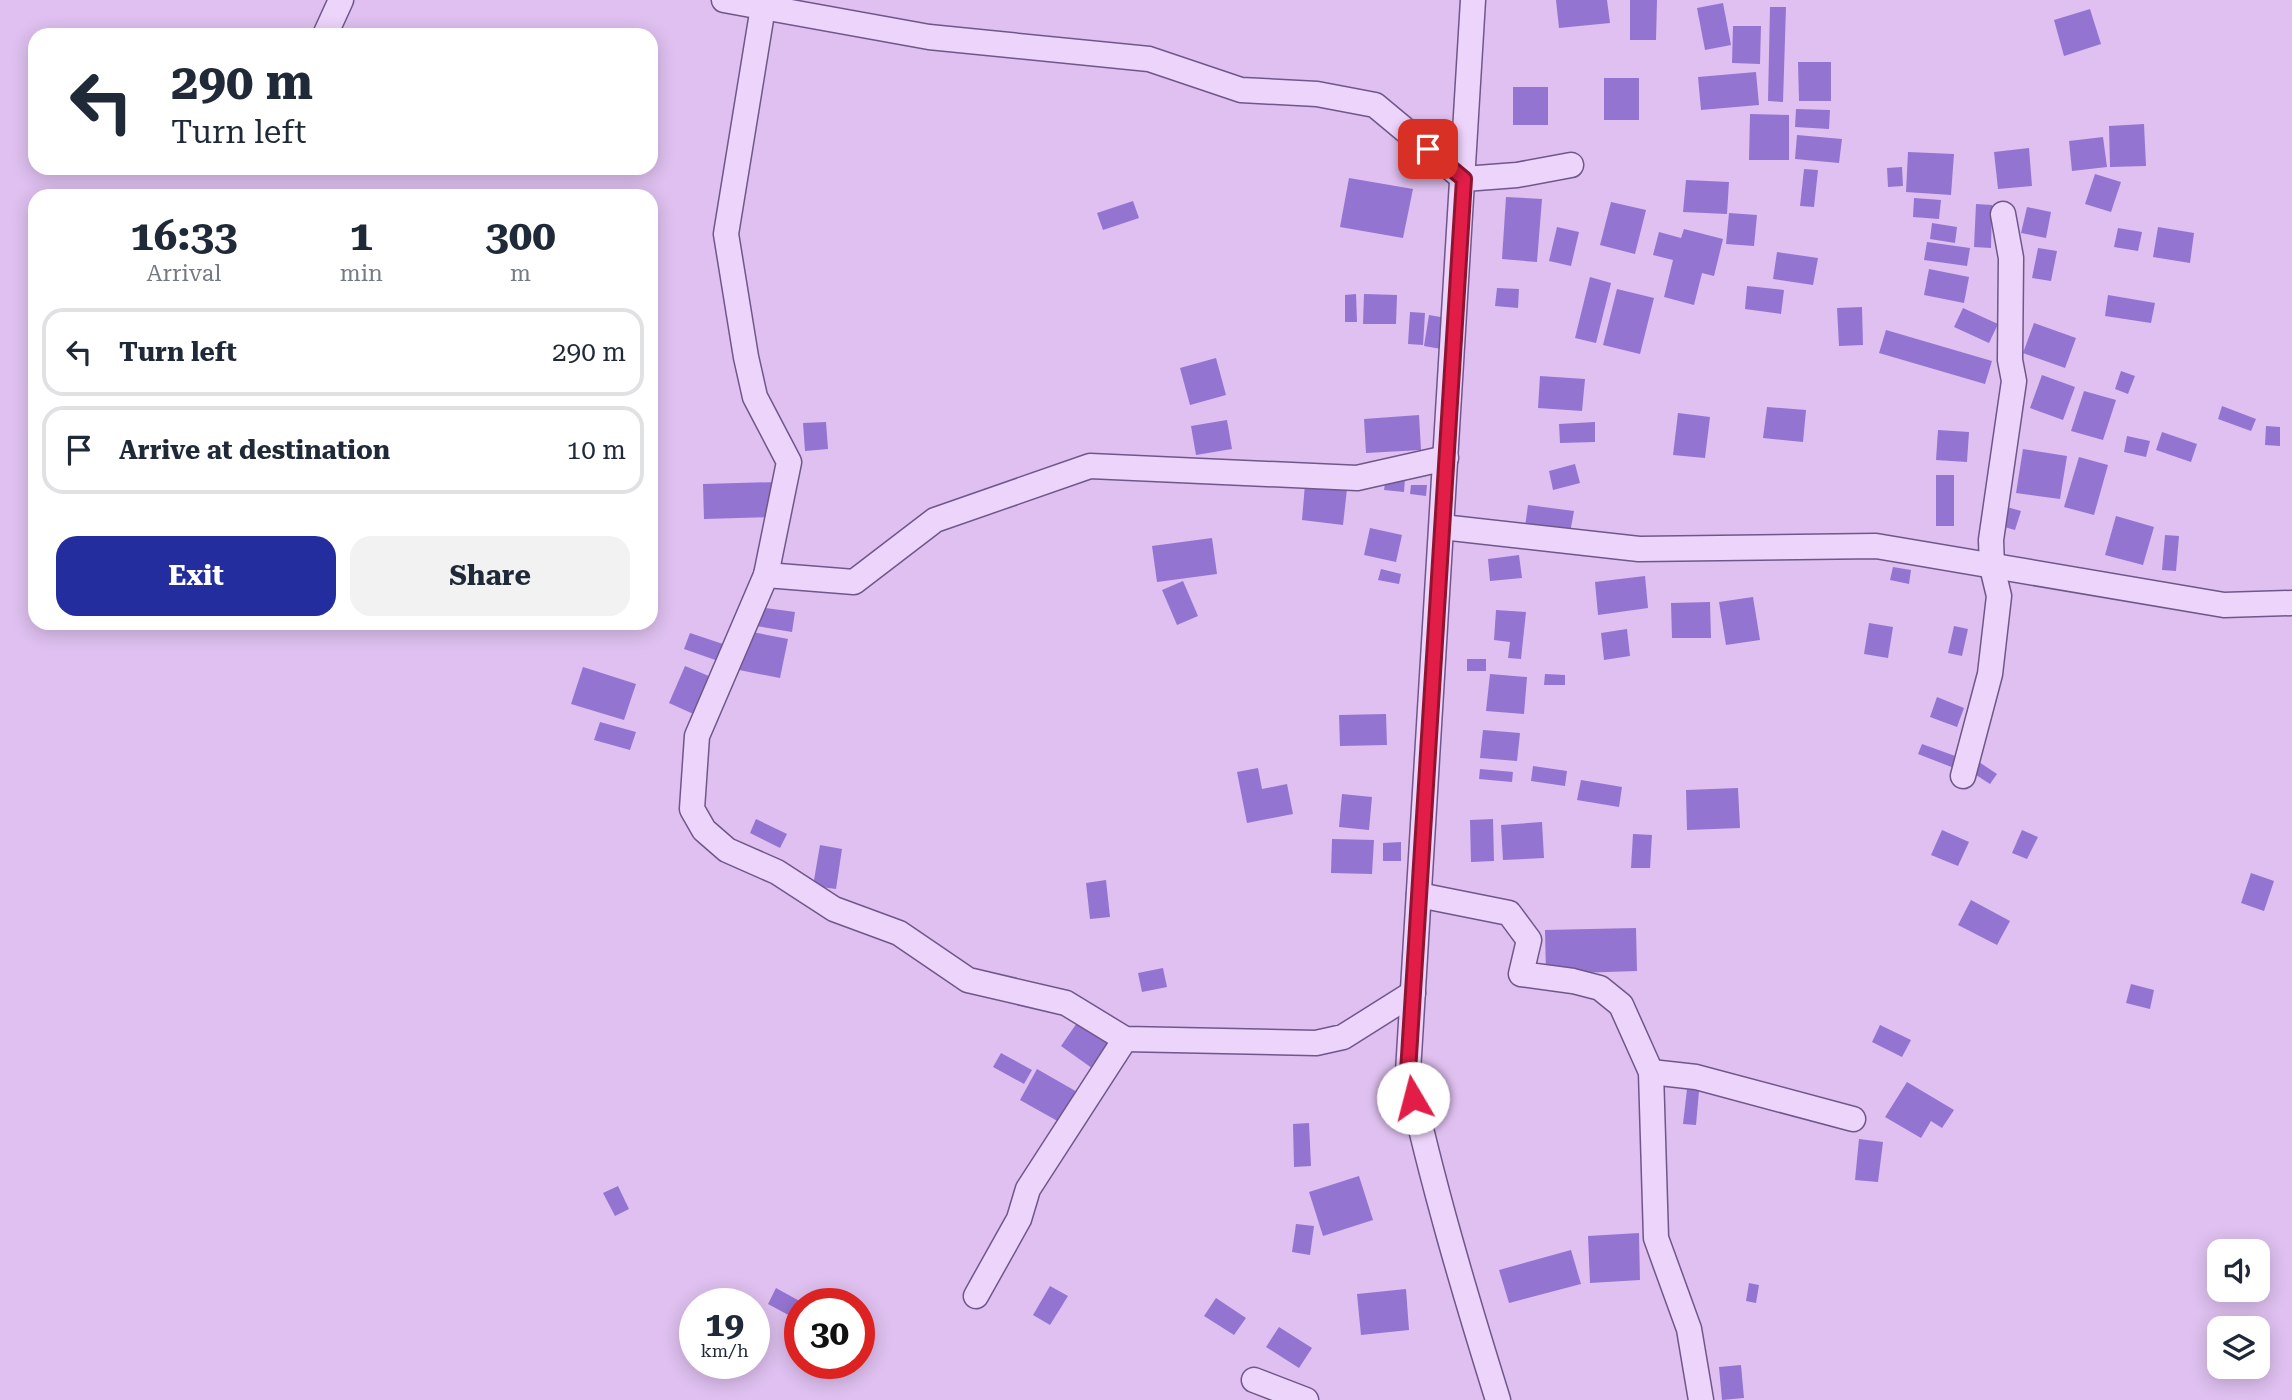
<!DOCTYPE html>
<style>
body{margin:0;font-family:"Roboto Serif",serif;background:#f2f2f3;color:#1f2937;height:100vh;display:flex;flex-direction:column;font-size:26px;white-space:nowrap}
*{box-sizing:border-box;margin:0}
p{font-size:23px;color:#747a83}
.icon{flex:none;width:38px;height:38px;fill:none;stroke:currentColor;stroke-width:2;stroke-linecap:round;stroke-linejoin:round}
.map{position:relative;flex:1;overflow:hidden}
.drawer{position:absolute;left:28px;top:189px;width:630px;height:441px;display:flex;flex-direction:column;background:#fff;border-radius:21px;box-shadow:0 4px 18px #0003}
.drawer>*{flex:none}
.guide{position:absolute;left:28px;top:28px;width:630px;height:147px;border-radius:21px;box-shadow:0 4px 18px #0003;background:#fff;color:#1f2937;overflow:hidden}
.tools{position:absolute;left:2207px;top:1239px;display:grid;gap:14px}
.tools a{display:grid;place-items:center;width:63px;height:63px;border-radius:14px;background:#fff;box-shadow:0 4px 18px #0003;font-size:35px}
.speed{position:absolute;left:679px;top:1288px;display:flex;gap:14px;font-size:35px;font-weight:700;text-align:center}
.speed>*{display:grid;place-content:center;width:91px;height:91px;border-radius:50%;background:#fff;box-shadow:0 4px 18px #0003;line-height:1}
.speed small{font-size:18px;font-weight:400}
.speed .limit{border:10px solid #d22;background:#fff;color:#111}
.pin{position:absolute;display:grid;place-items:center;width:60px;height:60px;color:#fff;margin:-30px;border-radius:14px;box-shadow:0 4px 10px #0006}
.me{position:absolute;width:77px;margin:-38px;rotate:352deg;stroke-linejoin:round;filter:drop-shadow(0 0 5px #0008)}
.turn{display:flex;align-items:center;gap:24px;height:147px;padding:0 28px;font-size:32px}
.turn .icon{width:91px;height:91px;stroke-width:2.5}
.turn b{display:block;font-size:49px;line-height:60px}
.eta{display:flex;justify-content:space-evenly;align-items:center;height:119px;text-align:center}
.eta b{font-size:42px;font-weight:700;line-height:49px}
.action{display:flex;gap:14px;margin-top:auto;padding:14px 28px}
.action a{flex:1;height:80px;border-radius:21px;background:#242d9d;color:#fff;font-size:28px;font-weight:700;line-height:80px;text-align:center}
.action a+a{background:#f2f2f3;color:#1f2937}
ul{padding:0;list-style:none}
li{display:flex;align-items:center;gap:21px;height:88px;margin:0 14px 10px;padding:0 14px;border:4px solid #e0e1e3;border-radius:21px}
li div{flex:1}
li b{display:block;font-size:26px}
li em{font-style:normal}
.map>svg:first-child{display:block}
.building{fill:#9474d1}
.lines{fill:none;stroke-linecap:round;stroke-linejoin:round}
.street-casing{stroke:#6f578b;stroke-width:27}
.street{stroke:#edd4fb;stroke-width:24}
.route-casing{stroke:#92132f;stroke-width:18}
.route{stroke:#e11d48;stroke-width:12}
</style>
<div class="map">
<svg width="2292" height="1400" viewBox="0 0 2292 1400">
<rect width="100%" height="100%" fill="#dfc0f0"/>
<!-- building -->
<g class="building">
<path d="M1556,0h51l3,23 -51,5z"/>
<path d="M1630,0h27l-1,40h-26z"/>
<path d="M1723,3l8,42 -26,5 -8,-42z"/>
<path d="M1770,7h16l-3,95 -15,-1z"/>
<path d="M2090,9l11,35 -37,12 -10,-36z"/>
<path d="M1733,26h28l-1,38 -28,-1z"/>
<path d="M1798,62h33v39h-32z"/>
<path d="M1756,72l3,33 -58,5 -3,-33z"/>
<rect x="1604" y="78" width="35" height="42"/>
<rect x="1513" y="87" width="35" height="38"/>
<path d="M1796,109l34,1 -1,19 -34,-2z"/>
<path d="M1750,114l39,1v45h-40z"/>
<path d="M2144,124l2,42 -36,1 -1,-41z"/>
<path d="M1797,135l45,4 -3,24 -44,-4z"/>
<path d="M2103,137l4,30 -35,4 -3,-30z"/>
<path d="M2029,148l3,38 -34,3 -4,-37z"/>
<path d="M1908,152l46,2 -3,41 -45,-3z"/>
<path d="M1902,167l1,19 -15,1 -1,-19z"/>
<path d="M1804,169l14,1 -4,37 -14,-1z"/>
<path d="M2095,174l26,8 -10,30 -26,-8z"/>
<path d="M1349,178l64,11 -10,49 -63,-11z"/>
<path d="M1686,180l43,2 -2,32 -44,-2z"/>
<path d="M1506,197l36,2 -5,63 -35,-3z"/>
<path d="M1914,198l27,2 -2,19 -26,-2z"/>
<path d="M1133,201l6,17 -36,12 -6,-17z"/>
<path d="M1611,202l35,8 -11,44 -35,-9z"/>
<path d="M1976,204l16,1 -1,43 -17,-1z"/>
<path d="M2027,207l24,5 -5,26 -25,-5z"/>
<path d="M1729,213l28,2 -3,31 -28,-2z"/>
<path d="M1932,223l25,4 -2,16 -25,-4z"/>
<path d="M1557,227l22,5 -8,34 -22,-5z"/>
<path d="M2158,227l36,6 -4,30 -37,-6z"/>
<path d="M2118,228l24,4 -4,19 -24,-4z"/>
<path d="M1684,229l39,10 -9,37 -12,-3 -8,32 -30,-8 9,-37 -20,-5 6,-23 22,6z"/>
<path d="M1927,242l43,6 -3,18 -43,-6z"/>
<path d="M2038,248l19,3 -6,30 -19,-3z"/>
<path d="M1777,252l41,6 -5,27 -40,-6z"/>
<path d="M1929,269l40,8 -5,26 -40,-8z"/>
<path d="M1590,277l21,6 -15,60 -21,-5z"/>
<path d="M1747,286l37,4 -3,24 -36,-5z"/>
<path d="M1497,288l22,1 -1,19 -23,-2z"/>
<path d="M1617,289l37,9 -14,56 -37,-9z"/>
<path d="M1356,294l1,28h-12v-27z"/>
<path d="M1364,294l33,1 -1,29h-33z"/>
<path d="M2108,295l47,8 -4,20 -46,-7z"/>
<path d="M1862,307l1,38 -24,1 -2,-38z"/>
<path d="M1963,308l35,16 -9,19 -35,-16z"/>
<path d="M1410,312l15,1 -2,32 -15,-1z"/>
<path d="M1429,315l17,3 -5,31 -17,-3z"/>
<path d="M2034,323l42,15 -11,30 -42,-15z"/>
<path d="M1886,330l106,31 -7,23 -106,-31z"/>
<path d="M1216,358l10,37 -36,10 -10,-37z"/>
<path d="M2121,371l14,5 -7,18 -13,-5z"/>
<path d="M2042,375l33,12 -12,33 -33,-12z"/>
<path d="M1540,376l45,3 -3,32 -44,-3z"/>
<path d="M2084,391l32,9 -13,40 -32,-9z"/>
<path d="M2222,406l34,13 -5,12 -33,-12z"/>
<path d="M1767,407l39,3 -3,32 -40,-4z"/>
<path d="M1678,413l32,4 -5,41 -32,-3z"/>
<path d="M1419,415l2,35 -55,3 -2,-34z"/>
<path d="M1227,420l5,29 -36,6 -5,-29z"/>
<path d="M826,422l2,27 -23,2 -2,-28z"/>
<path d="M1595,422v20l-35,1 -1,-19z"/>
<path d="M2266,426l14,1v19l-15,-1z"/>
<path d="M1938,430l31,2 -2,30 -31,-2z"/>
<path d="M2162,432l35,12 -6,18 -35,-12z"/>
<path d="M2127,436l23,5 -4,16 -22,-5z"/>
<path d="M2023,449l44,7 -7,43 -44,-6z"/>
<path d="M2079,457l29,8 -14,50 -30,-8z"/>
<path d="M1575,464l5,19 -27,7 -4,-19z"/>
<rect x="1936" y="475" width="18" height="51"/>
<path d="M1386,477l19,2 -1,13 -20,-2z"/>
<path d="M776,482l1,35 -73,2 -1,-35z"/>
<path d="M1305,484l42,5 -4,36 -41,-5z"/>
<path d="M1411,485h16l-1,11 -16,-2z"/>
<path d="M1528,505l46,6 -4,22 -45,-6z"/>
<path d="M2007,507l14,4 -6,19 -14,-4z"/>
<path d="M2116,516l38,11 -11,38 -38,-10z"/>
<path d="M1370,528l32,7 -6,27 -32,-7z"/>
<path d="M2165,535l14,1 -3,35 -14,-1z"/>
<path d="M1212,538l5,36 -60,8 -5,-36z"/>
<path d="M1519,555l3,23 -32,3 -2,-22z"/>
<path d="M1893,567l18,3 -2,14 -19,-4z"/>
<path d="M1381,569l20,5 -2,10 -21,-4z"/>
<path d="M1645,576l3,32 -50,7 -3,-33z"/>
<path d="M1183,581l15,35 -21,9 -15,-35z"/>
<path d="M1753,597l7,43 -34,5 -7,-43z"/>
<path d="M1710,602l1,36h-39l-1,-35z"/>
<path d="M759,607l36,5 -3,20 -36,-6z"/>
<path d="M1496,610l30,2 -5,47 -13,-1 2,-16 -16,-2z"/>
<path d="M1869,623l24,4 -5,31 -24,-4z"/>
<path d="M1954,626l14,3 -6,27 -14,-3z"/>
<path d="M1627,629l3,27 -26,4 -3,-27z"/>
<path d="M747,631l41,8 -8,39 -41,-8z"/>
<path d="M690,633l36,12 -5,17 -37,-13z"/>
<rect x="1467" y="659" width="19" height="12"/>
<path d="M685,666l31,13 -16,38 -31,-14z"/>
<path d="M583,667l53,17 -12,36 -53,-16z"/>
<path d="M1490,674l37,3 -3,37 -38,-3z"/>
<path d="M1545,674l20,1v10h-21z"/>
<path d="M1937,697l27,11 -7,19 -27,-10z"/>
<path d="M1386,714l1,31 -47,1 -1,-31z"/>
<path d="M600,722l36,10 -6,18 -36,-10z"/>
<path d="M1483,730l37,3 -3,28 -37,-3z"/>
<path d="M1922,744l36,13 -4,11 -36,-14z"/>
<path d="M1979,762l18,12 -7,10 -17,-11z"/>
<path d="M1533,766l34,5 -2,15 -34,-5z"/>
<path d="M1258,768l4,21 25,-5 6,30 -46,9 -10,-51z"/>
<path d="M1480,769l33,3 -1,10 -33,-3z"/>
<path d="M1581,780l41,7 -3,20 -42,-7z"/>
<path d="M1738,788l2,40 -53,2 -1,-40z"/>
<path d="M1342,794l30,3 -3,33 -30,-3z"/>
<path d="M756,819l31,15 -7,14 -30,-15z"/>
<path d="M1493,819l1,42 -23,1 -1,-42z"/>
<path d="M1542,822l2,36 -41,2 -2,-35z"/>
<path d="M1942,830l27,12 -11,24 -27,-11z"/>
<path d="M2022,830l16,7 -11,22 -15,-6z"/>
<path d="M1633,834l19,1 -2,33h-19z"/>
<path d="M1332,839l42,1 -2,34 -41,-1z"/>
<path d="M1401,842v19h-18v-18z"/>
<path d="M820,845l22,4 -6,40 -23,-3z"/>
<path d="M2251,873l23,8 -10,30 -23,-8z"/>
<path d="M1106,880l4,37 -20,2 -4,-36z"/>
<path d="M1971,900l39,21 -13,24 -39,-20z"/>
<path d="M1636,928l1,43 -91,3 -1,-44z"/>
<path d="M1163,968l4,19 -25,5 -4,-19z"/>
<path d="M2131,984l23,6 -4,19 -24,-6z"/>
<path d="M1081,1017l35,24 -20,30 -35,-25z"/>
<path d="M1880,1025l31,15 -9,17 -30,-15z"/>
<path d="M1001,1053l31,17 -8,14 -31,-17z"/>
<path d="M1037,1069l42,24 -18,30 -41,-23z"/>
<path d="M1907,1082l47,28 -12,18 -11,-7 -10,17 -36,-21z"/>
<path d="M1687,1089l12,2 -3,34 -13,-1z"/>
<path d="M1309,1123l2,43 -17,1 -1,-43z"/>
<path d="M1859,1139l24,3 -5,40 -23,-2z"/>
<path d="M1359,1176l14,44 -50,16 -14,-44z"/>
<path d="M618,1186l11,23 -14,7 -12,-23z"/>
<path d="M1296,1224l18,2 -4,29 -18,-3z"/>
<path d="M1639,1233l1,47 -50,3 -2,-47z"/>
<path d="M1571,1250l10,34 -72,19 -10,-33z"/>
<path d="M1749,1283l10,2 -3,18 -10,-2z"/>
<path d="M1050,1286l18,10 -18,29 -17,-10z"/>
<path d="M776,1288l29,16h-5l-6,14 -26,-14z"/>
<path d="M1406,1289l3,41 -48,5 -4,-41z"/>
<path d="M1216,1298l30,20 -12,17 -30,-19z"/>
<path d="M1279,1327l33,21 -13,20 -33,-21z"/>
<path d="M1741,1365l3,33 -22,2 -3,-33z"/>
</g>
<g class="lines">
<defs>
<g id="street">
<path d="M724,0l205,37 220,22 92,31 76,4 58,11 89,74 53,-4 54,-10"/>
<path d="M1473,0l-65,1072c24,111 56,219 90,328"/>
<path d="M763,7l-37,227 20,123 9,40 34,65 -23,113 -69,161 -5,73 12,21 23,20 50,22 57,37 65,24 69,47 98,23 59,36 191,4 27,-6 70,-44"/>
<path d="M325,35l16,-35"/>
<path d="M1442,527l197,22 237,-3 348,59 68,-2"/>
<path d="M766,575l88,7 81,-62 155,-54 267,12 89,-20"/>
<path d="M1963,776l27,-102 9,-78 -7,-29 -1,-27 23,-159 -4,-21 1,-102 -8,-44"/>
<path d="M1419,895l90,18 20,27 -8,34 52,7 27,7 21,17 30,67 5,166 33,91 12,71"/>
<path d="M1651,1072l45,5 157,42"/>
<path d="M976,1296l43,-77 9,-30 97,-150"/>
<path d="M1254,1380l52,20"/>
</g>
</defs>
<!-- street casing -->
<use href="#street" class="street-casing"/>
<!-- street -->
<use href="#street" class="street"/>
</g>
<g class="lines">
<defs>
<path id="route" d="M1413,1098l-5,-26 56,-893 -36,-30"/>
</defs>
<!-- route casing -->
<use href="#route" class="route-casing"/>
<!-- route -->
<use href="#route" class="route"/>
</g>
</svg>
<div class="tools">
<a><svg class="icon" aria-label="sound" viewBox="0 0 24 24"><path d="M4 9h4l5-4v14l-5-4H4zM17 9q2 3 0 6"/></svg></a>
<a><svg class="icon" aria-label="layers" viewBox="0 0 24 24"><path d="M12 4l9 5-9 5-9-5zM3 14l9 5 9-5"/></svg></a>
</div>
<div class="speed"><div>19<small>km/h</small></div><div class="limit">30</div></div>
<div class="pin" style="left:1428px;top:149px;background:#d93025"><svg class="icon" aria-label="arrive" viewBox="0 0 24 24"><path d="M6 21V4h12l-3 4 3 4H6"/></svg></div>
<svg class="me" style="left:1413px;top:1098px" viewBox="-20 -20 40 40"><circle r="19" fill="#fff"/><path d="M0-13L10 11 0 6-10 11z" fill="#e11d48"/></svg>
<div class="guide">
<div class="turn"><svg class="icon" aria-label="left" viewBox="0 0 24 24"><path d="M17 20v-9H6M10 6l-5 5 5 5"/></svg><div><b>290 m</b>Turn left</div></div>
</div>
<section class="drawer">
<div class="eta">
<div><b>16:33</b><p>Arrival</p></div>
<div><b>1</b><p>min</p></div>
<div><b>300</b><p>m</p></div>
</div>
<ul>
<li><svg class="icon" aria-label="left" viewBox="0 0 24 24"><path d="M17 20v-9H6M10 6l-5 5 5 5"/></svg><div><b>Turn left</b></div><em>290 m</em></li>
<li><svg class="icon" aria-label="arrive" viewBox="0 0 24 24"><path d="M6 21V4h12l-3 4 3 4H6"/></svg><div><b>Arrive at destination</b></div><em>10 m</em></li>
</ul>
<div class="action"><a>Exit</a><a>Share</a></div>
</section>
</div>
